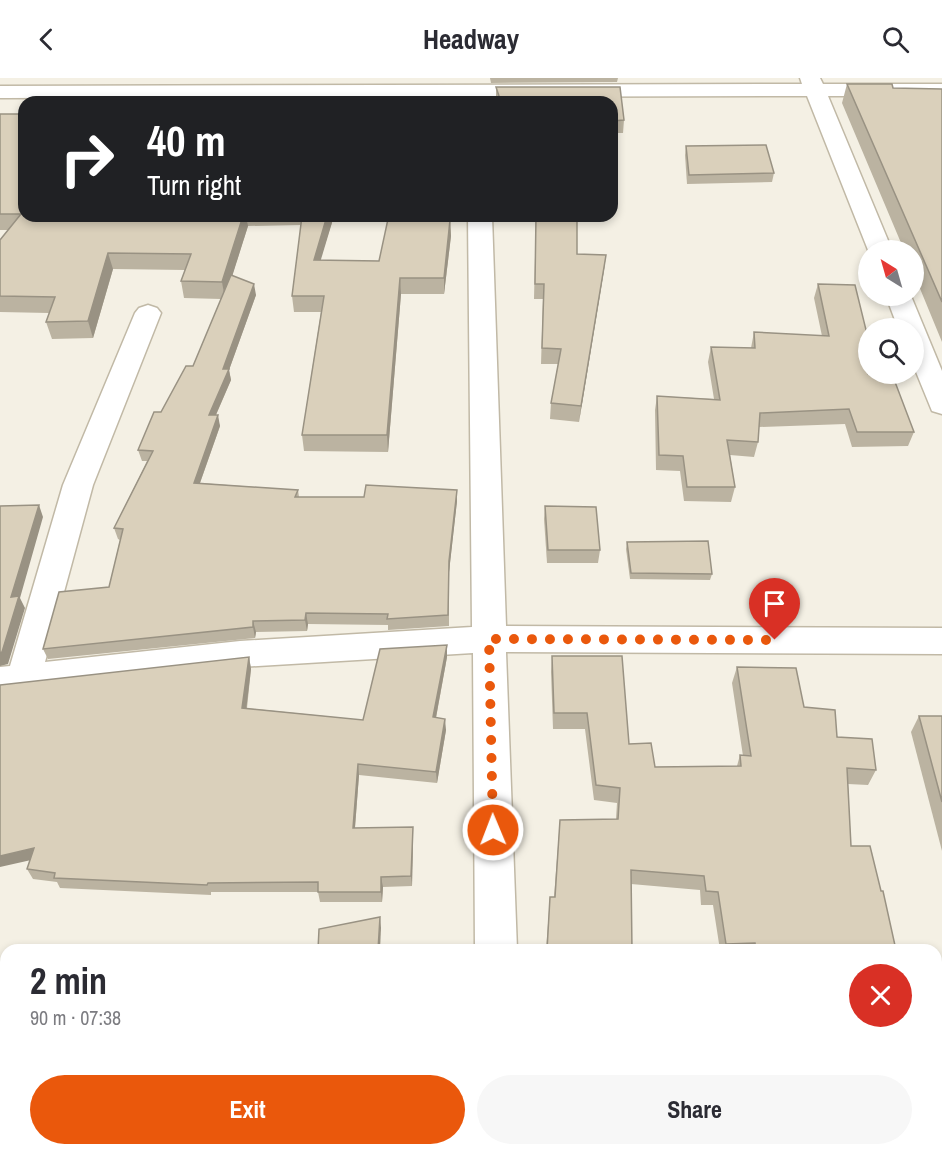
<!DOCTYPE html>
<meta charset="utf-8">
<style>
body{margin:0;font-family:"Archivo Narrow",sans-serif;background:#f7f7f7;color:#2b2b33;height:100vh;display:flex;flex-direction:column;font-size:22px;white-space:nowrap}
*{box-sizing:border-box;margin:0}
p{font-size:20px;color:#7c7c81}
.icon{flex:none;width:33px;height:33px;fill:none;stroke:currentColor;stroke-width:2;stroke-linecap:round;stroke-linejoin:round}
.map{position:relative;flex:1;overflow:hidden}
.panel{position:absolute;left:0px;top:866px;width:942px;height:212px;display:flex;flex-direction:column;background:#fff;border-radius:18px 18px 0 0;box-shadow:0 3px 9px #0003}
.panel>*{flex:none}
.hud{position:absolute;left:18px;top:18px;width:600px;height:126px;border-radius:18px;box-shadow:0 3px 9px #0003;background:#202124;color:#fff;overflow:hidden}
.needle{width:39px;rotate:323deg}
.tools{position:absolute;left:858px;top:162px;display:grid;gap:12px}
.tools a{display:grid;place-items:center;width:66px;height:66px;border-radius:50%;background:#fff;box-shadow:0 3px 9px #0003;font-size:30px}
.pin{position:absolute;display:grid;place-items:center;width:51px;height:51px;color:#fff;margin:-62px -26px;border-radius:50% 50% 50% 0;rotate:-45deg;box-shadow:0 0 6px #0007}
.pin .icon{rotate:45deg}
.me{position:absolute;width:66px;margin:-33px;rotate:359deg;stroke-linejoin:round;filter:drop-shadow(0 0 4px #0008)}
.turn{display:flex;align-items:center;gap:21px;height:126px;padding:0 30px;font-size:27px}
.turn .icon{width:78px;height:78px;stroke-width:2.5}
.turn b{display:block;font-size:42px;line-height:51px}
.round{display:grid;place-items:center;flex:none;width:63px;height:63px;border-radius:32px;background:#f7f7f7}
.headline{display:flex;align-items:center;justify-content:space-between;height:102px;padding:0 30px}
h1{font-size:36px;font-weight:700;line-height:45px}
.cta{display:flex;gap:12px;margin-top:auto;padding:12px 30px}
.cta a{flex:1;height:69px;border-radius:36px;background:#ea580c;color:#fff;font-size:24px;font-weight:700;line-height:69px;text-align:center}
.cta a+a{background:#f7f7f7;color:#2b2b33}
header{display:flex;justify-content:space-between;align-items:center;height:78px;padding:0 30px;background:#fff;font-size:27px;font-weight:700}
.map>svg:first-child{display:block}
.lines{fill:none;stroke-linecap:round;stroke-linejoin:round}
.street-casing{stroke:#c1b9a6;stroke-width:3}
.street{fill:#fff;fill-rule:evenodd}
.wall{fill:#bbb3a1}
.shaded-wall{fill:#999283}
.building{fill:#dad0bb;stroke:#999283;stroke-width:1.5}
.route{stroke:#ea580c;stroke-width:10;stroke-dasharray:0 18}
</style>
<header><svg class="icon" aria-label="back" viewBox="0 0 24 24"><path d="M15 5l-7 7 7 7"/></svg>Headway<svg class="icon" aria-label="search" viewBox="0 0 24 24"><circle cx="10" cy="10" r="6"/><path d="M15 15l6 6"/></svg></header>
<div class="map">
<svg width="942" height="1076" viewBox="0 0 942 1076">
<rect width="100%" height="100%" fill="#f4f0e4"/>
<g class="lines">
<defs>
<g id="street">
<path d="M800,0h20l3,6h119v12h-114l64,154h-24l-61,-154 -807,2v-12l802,-2z"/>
<path d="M468,138h24l14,410 436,2v26l-436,-2 11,298h-42l-2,-297 -233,14 -240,28v-28l10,-1 53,-181 72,-172 4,-5 9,-3 9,3 4,5 -68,172 -48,177 195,-21 232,-14z"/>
<path d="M886,218h25l31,75v43l-10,-3 -18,-44v-39h-16z"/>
<rect x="485" y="1071" width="46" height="5"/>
</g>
</defs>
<!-- street casing -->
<use href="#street" class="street-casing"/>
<!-- street -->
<use href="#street" class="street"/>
</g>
<!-- wall -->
<g class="wall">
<path d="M490,0h128l-1,4 -126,1z"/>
<path d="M847,6l46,4 49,1v253l-28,-68v-24h-10l-62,-147z"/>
<path d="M496,9h124l4,33 -1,13h-11v-31h-115l-1,-3z"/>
<path d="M0,36l24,102h310l-14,44 59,1 71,-41 1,16 -7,58h-43l-13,158 -84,-1 -2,-16 19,-123h-27l-2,-16 9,-71 -53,1 -16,50 24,19 -27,75 2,10 -15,35 4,11 -20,57 98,7 1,7 158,4 -8,71v54l-61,4v-5l-80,-1 -1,7 -51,1 -1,6 -207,21 -5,-10 66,-62 11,-47 -2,-1 -4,-11 33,-67h-5l-4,-11 23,-38 32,-46 28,-67 -37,-1 -3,-17 4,-11 -72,-1 -20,69 -41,1 -6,-17 3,-9 -49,-1v-72l8,-10h-8z"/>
<path d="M686,68l88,27 -2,9 -85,2 -2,-29z"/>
<path d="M536,138l41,38 29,1 -2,15 -25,152 -29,-3 1,-16 7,-39h-17l2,-65h-9z"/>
<path d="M818,206l50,90 46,58 -6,14 -56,1 -7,-23 -86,3 -1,15 -4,15 -24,-2 5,32 -4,15 -47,-1 -4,-30 -24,-1 -1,-60 2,-14 57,3 -6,-37 3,-15 40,1 3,-16 68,4 -8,-38z"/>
<path d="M545,428l55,44 -2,13h-51l-3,-44z"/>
<path d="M627,464l85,32 -2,6 -80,-1 -4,-30z"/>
<path d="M552,578l77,88 26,23 82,-1 3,-11 3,1 -11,-73 5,-16 67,40 72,63 -8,15 -20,-1 3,62 30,45 15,59h-176l-7,-45h-12l-1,-15 -69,-6 1,66h-86l4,-53h4l6,-77 56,-1 1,-16 -23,-3 -9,-71h-32l-2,-57z"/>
<path d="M249,579l2,12 -4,39 116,12 84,-63 -11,61 10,12 -9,53 -78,-8 -4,53 58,10 -1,48 -29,1 -1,15h-62l-2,-10h-107v3l-151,-7 -3,-6 -24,-3 -6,-10 3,-8z"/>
<path d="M919,638h23v135l-31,-119z"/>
<path d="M936,973l6,1v100l-6,-36z"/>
<path d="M602,1071h203l1,5h-203z"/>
</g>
<!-- shaded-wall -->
<g class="shaded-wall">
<path d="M243,138h3l2,10 -23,73 -3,-17z"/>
<path d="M327,138h7l-18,60 -2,-16z"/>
<path d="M450,142l1,16 -7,58v-16z"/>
<path d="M108,175l5,16 -20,69 -5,-17z"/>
<path d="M606,177l-2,15 -25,152 2,-16z"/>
<path d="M400,200l1,16 -13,158 -1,-17z"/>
<path d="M254,206l2,11 -27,75 2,10 -20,46 -2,-11 14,-46z"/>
<path d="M218,337l2,11 -24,68 -2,-11z"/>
<path d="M457,412v11l-8,71v54v-65z"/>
<path d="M39,427l4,12 -23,81 5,10 -17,56 -8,2v-13l11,-56z"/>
<path d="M306,535l2,11 -1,7 -2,-11z"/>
<path d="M253,543l3,11 -1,6 -2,-11z"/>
<path d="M447,567v12l-13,71 -1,-11z"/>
<path d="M249,579l2,12 -6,50 -3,-11z"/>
<path d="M445,641l1,11 -9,53 -1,-11z"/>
<path d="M358,686l1,11 -5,64 -1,-11z"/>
<path d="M413,749v11l-1,48 -1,-10z"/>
<path d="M34,770l6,10 -40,9v-11z"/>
<path d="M381,799l2,10 -1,15 -1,-10z"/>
<path d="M380,839l1,11 -1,22h-2z"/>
<rect x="33" y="1071" width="9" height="5"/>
<rect x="239" y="1071" width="3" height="5"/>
</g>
<!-- building -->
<g class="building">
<path d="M847,6h45l1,4 49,1v213z"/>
<path d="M496,9h124l4,33 -12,1v-19h-111z"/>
<path d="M319,19h70l-1,5h-69z"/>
<path d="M0,36h24v102h219l-21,66 -41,-1 10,-27 -83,-1 -20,68 -42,1 9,-25 -55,-1v-56l21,-26h-21z"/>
<path d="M766,67l8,28 -85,2 -3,-29z"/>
<path d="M302,138h25l-13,44 65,1 9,-42 62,1 -6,58h-44l-13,157h-85l22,-139h-32z"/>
<path d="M536,138h41v38l29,1 -25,151 -30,-3 10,-54 -19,-1 2,-64h-9z"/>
<path d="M231,197l23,9 -31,85h6l-20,46h9l-24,68 104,7 -3,7h69l2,-12 91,5 -8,71 -1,54 -61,4 1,-5 -82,-1 -1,7 -52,1v6l-210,22 16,-57 50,-5 14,-58 -9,-1 39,-77 -15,-1 16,-38h7l25,-46h7z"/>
<path d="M818,206l37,1 13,53v36h24l22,58h-57l-8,-23 -89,4 -2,29 -31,-2 8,47h-48l-4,-31 -24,-1 -2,-59 63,4 -9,-53 44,1 -1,-16 75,4z"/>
<path d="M39,427l-28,92 8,-1 -17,56 -2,1v-147z"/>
<path d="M545,428l51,1 4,43h-52z"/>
<path d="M708,463l4,33 -81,-1 -4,-31z"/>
<path d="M447,567l-14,72 12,2 -9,53 -78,-8 -5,64 60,-1 -2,49 -30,1v15h-63v-10l-110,1 -1,2 -153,-7 1,-5 -28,-4 7,-21 -34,8v-171l249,-28 -7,51 121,12 17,-71z"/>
<path d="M552,578h70l7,88 22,-1 4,24 86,-1 -1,-11 11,1 -14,-89 59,1 8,39 31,3 2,27 35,2 4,31 -29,-2 4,78h19l11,45h2l13,59h-140l-1,-7 -29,1 -8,-52 -12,-1 -2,-15 -73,-6 1,80h-85l3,-53h5l5,-77 58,-1 2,-31 -24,-3 -9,-72h-33z"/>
<path d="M919,638h23v86z"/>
<path d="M380,839l-2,33h-60l1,-21z"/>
<path d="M221,869v3h-12z"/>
<path d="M936,973l6,1v31h-6z"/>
<path d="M0,1044h6v27h27v5h-33z"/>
<rect x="169" y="1071" width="70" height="5"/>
<path d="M608,1071h197l1,5h-197z"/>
</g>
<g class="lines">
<!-- route -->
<path class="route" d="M493,752l-4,-191 286,1"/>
</g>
</svg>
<div class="tools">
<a><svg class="needle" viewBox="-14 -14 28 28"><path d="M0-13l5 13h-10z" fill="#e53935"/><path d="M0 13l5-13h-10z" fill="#7c7c81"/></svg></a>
<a><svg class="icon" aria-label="search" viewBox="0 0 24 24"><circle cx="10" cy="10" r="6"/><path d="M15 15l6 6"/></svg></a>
</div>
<div class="pin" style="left:775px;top:562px;background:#d93025"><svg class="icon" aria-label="arrive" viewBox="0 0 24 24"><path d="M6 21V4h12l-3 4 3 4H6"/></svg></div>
<svg class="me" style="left:493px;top:752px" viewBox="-20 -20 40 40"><circle r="17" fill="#ea580c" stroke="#fff" stroke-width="3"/><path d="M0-11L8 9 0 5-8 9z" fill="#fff"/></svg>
<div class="hud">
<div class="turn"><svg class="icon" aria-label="right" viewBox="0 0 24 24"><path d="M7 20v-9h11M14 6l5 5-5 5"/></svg><div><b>40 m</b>Turn right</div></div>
</div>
<section class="panel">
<div class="headline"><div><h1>2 min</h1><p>90 m · 07:38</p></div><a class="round" style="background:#d93025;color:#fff"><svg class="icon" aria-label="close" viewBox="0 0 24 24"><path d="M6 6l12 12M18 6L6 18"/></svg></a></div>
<div class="cta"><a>Exit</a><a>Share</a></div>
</section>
</div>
